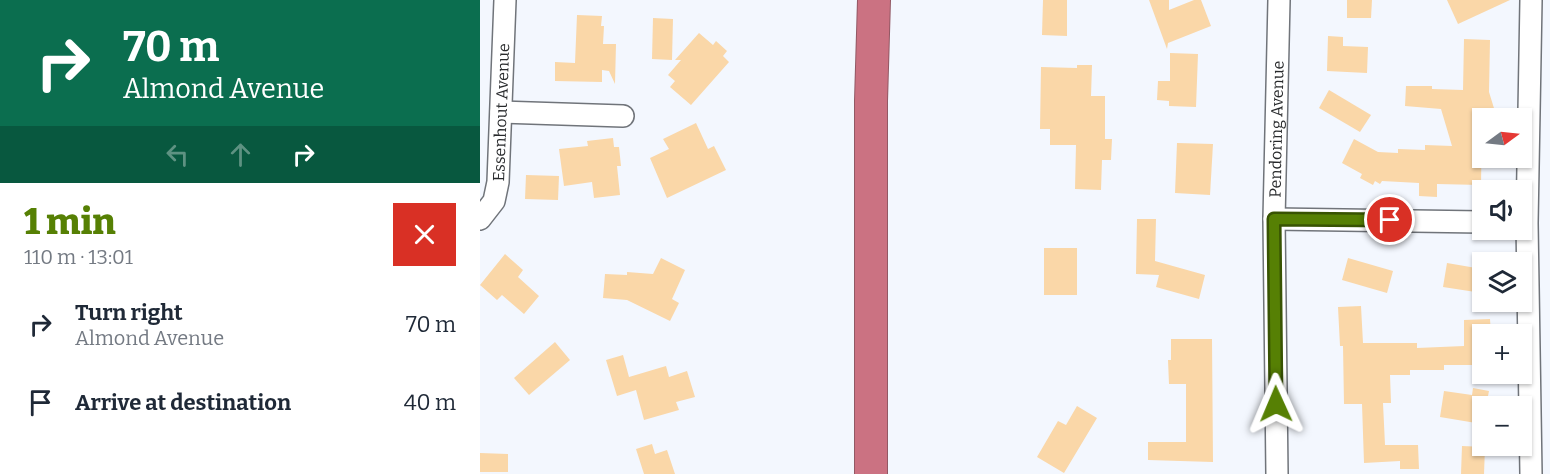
<!DOCTYPE html>
<meta charset="utf-8">
<style>
body{margin:0;font-family:Bitter,serif;background:#f2f2f3;color:#1f2937;height:100vh;display:flex;flex-direction:column;font-size:22px;white-space:nowrap}
*{box-sizing:border-box;margin:0}
p{font-size:20px;color:#747a83}
.icon{flex:none;width:33px;height:33px;fill:none;stroke:currentColor;stroke-width:2;stroke-linecap:round;stroke-linejoin:round}
.map{position:relative;flex:1;overflow:hidden}
.sheet{display:flex;flex-direction:column;background:#fff;width:480px}
.sheet>*{flex:none}
.banner{background:#0b6e4f;color:#fff;overflow:hidden}
.needle{width:39px;rotate:75deg}
.fabs{position:absolute;left:992px;top:108px;display:grid;gap:12px}
.fabs a{display:grid;place-items:center;width:60px;height:60px;border-radius:0px;background:#fff;box-shadow:0 2px 4px #0004;font-size:30px}
.pin{position:absolute;display:grid;place-items:center;width:51px;height:51px;color:#fff;margin:-26px;border:3px solid #fff;border-radius:50%;box-shadow:0 2px 6px #0007}
.me{position:absolute;width:66px;margin:-33px;rotate:359deg;stroke-linejoin:round;filter:drop-shadow(0 0 4px #0008)}
.turn{display:flex;align-items:center;gap:21px;height:126px;padding:0 24px;font-size:27px}
.turn .icon{width:78px;height:78px;stroke-width:2.5}
.turn b{display:block;font-size:42px;line-height:51px}
.lanes{display:flex;align-items:center;height:57px;padding:0 24px;background:#0003;justify-content:center;gap:30px;direction:ltr}
.lanes .off{opacity:.35}
.round{display:grid;place-items:center;flex:none;width:63px;height:63px;border-radius:0px;background:#f2f2f3}
.head{display:flex;align-items:center;justify-content:space-between;height:102px;padding:0 24px}
h1{font-size:36px;font-weight:800;line-height:45px;color:#568004}
ul{padding:0;list-style:none}
li{display:flex;align-items:center;gap:18px;height:78px;padding:0 24px}
li div{flex:1}
li b{display:block;font-size:22px}
li em{font-style:normal}
main{display:flex;flex:1;min-height:0}
.map>svg:first-child{display:block}
.building{fill:#fad7a8}
.lines{fill:none;stroke-linecap:round;stroke-linejoin:round}
.minor-casing{stroke:#70747a;stroke-width:24}
.highway-casing{stroke:#925864;stroke-width:34}
.minor{stroke:#fff;stroke-width:21}
.highway{stroke:#cb7282;stroke-width:32}
.route-casing{stroke:#385303;stroke-width:15}
.route{stroke:#568004;stroke-width:10}
.labels{text-anchor:middle;stroke-width:5;stroke-linejoin:round;paint-order:stroke}
.street-label{font-size:16px;fill:#27292b;stroke:#f3f7fe}
</style>
<main>
<section class="sheet">
<div class="banner">
<div class="turn"><svg class="icon" aria-label="right" viewBox="0 0 24 24"><path d="M7 20v-9h11M14 6l5 5-5 5"/></svg><div><b>70 m</b>Almond Avenue</div></div>
<div class="lanes"><svg class="icon off" aria-label="left" viewBox="0 0 24 24"><path d="M17 20v-9H6M10 6l-5 5 5 5"/></svg><svg class="icon off" aria-label="ahead" viewBox="0 0 24 24"><path d="M12 20V5M6 11l6-6 6 6"/></svg><svg class="icon" aria-label="right" viewBox="0 0 24 24"><path d="M7 20v-9h11M14 6l5 5-5 5"/></svg></div>
</div>
<div class="head"><div><h1>1 min</h1><p>110 m · 13:01</p></div><a class="round" style="background:#d93025;color:#fff"><svg class="icon" aria-label="close" viewBox="0 0 24 24"><path d="M6 6l12 12M18 6L6 18"/></svg></a></div>
<ul>
<li><svg class="icon" aria-label="right" viewBox="0 0 24 24"><path d="M7 20v-9h11M14 6l5 5-5 5"/></svg><div><b>Turn right</b><p>Almond Avenue</p></div><em>70 m</em></li>
<li><svg class="icon" aria-label="arrive" viewBox="0 0 24 24"><path d="M6 21V4h12l-3 4 3 4H6"/></svg><div><b>Arrive at destination</b></div><em>40 m</em></li>
</ul>
</section>
<div class="map">
<svg width="1070" height="474" viewBox="0 0 1070 474">
<rect width="100%" height="100%" fill="#f3f7fe"/>
<!-- building -->
<g class="building">
<path d="M563,0h24v36l-25,-1z"/>
<path d="M669,0h20v10l25,-10h7l10,26 -43,17 -1,6z"/>
<path d="M867,0h25l-1,18h-24z"/>
<path d="M967,0h63l-52,24z"/>
<path d="M97,15l25,1 -1,10h3l-1,18h13l-1,40 -6,-13 -7,-1v12l-47,-1v-19l20,1z"/>
<path d="M173,18l20,1 -1,41 -20,-1z"/>
<path d="M219,33l14,12 3,-4 11,10 -4,5 6,6 -38,43 -21,-18 5,-6 -7,-6 13,-15h-6z"/>
<path d="M848,36l15,1v9l25,1 -1,26 -40,-2z"/>
<path d="M984,39l26,1 -1,52 8,26h-15l-1,67 -44,-1v13l-18,-1v-13l-37,-2 -2,3 -5,-3 -2,4 -13,-7 2,-4 -20,-11 12,-24 24,13 20,1v-4l27,1v-5l27,1 -11,-37 -36,-3 1,-20h26v3l31,1z"/>
<path d="M690,53l28,1 -2,53 -27,-1v-5l-12,-1 1,-19h12z"/>
<path d="M597,65h15l-1,31h14v43h7l-1,21h-9l-1,30 -26,-1 1,-44h-26v-16h-10l1,-62 36,1z"/>
<path d="M849,90l42,25 -11,17 -41,-24z"/>
<path d="M216,123l12,26 6,-3 12,24 -59,28 -17,-40 19,-9 -6,-10z"/>
<path d="M133,138l1,9h5l2,19h-4l3,29 -26,3 -2,-16 -28,4 -5,-37 29,-3 -1,-5z"/>
<path d="M697,143l36,1 -3,51 -35,-2z"/>
<path d="M46,175l33,1 -1,24 -33,-1z"/>
<path d="M657,219h19l-1,42 50,14 -6,24 -43,-12 3,-12 -23,-1z"/>
<rect x="564" y="248" width="33" height="47"/>
<path d="M25,254l18,16 -5,7 21,19 -15,18 -22,-19 -5,5 -17,-15z"/>
<path d="M181,258l24,12 -13,29 7,4 -9,18 -43,-21 -24,-2 2,-24 22,1v-3l26,2z"/>
<path d="M868,258l45,13 -6,22 -45,-13z"/>
<path d="M967,263l35,6v24l-39,-6z"/>
<path d="M881,306l2,37h54v5l47,-2v-26l26,-1 1,15h-9v31h-38v5h-34v5h-20l1,28h-8l2,42h33l1,24h-19v-8l-36,2 -2,-59h-18l-1,-58h-3l-2,-39z"/>
<path d="M691,339h41l1,123 -65,-2v-18h38v-58h-17l-1,-24h3z"/>
<path d="M75,342l15,18 -41,35 -15,-17z"/>
<path d="M143,355l6,22 37,-11 3,11 18,-6 8,26 -19,5 3,8 -35,10 -8,-30 -19,6 -11,-36z"/>
<path d="M993,388l16,3 -3,15h-4v18l-42,-7 4,-26 28,4z"/>
<path d="M597,406l20,12 -33,55 -27,-16 21,-36 8,4z"/>
<path d="M172,444l3,10 12,-4 8,24h-31l-8,-25z"/>
<path d="M982,446l23,1 -1,27h-23z"/>
<path d="M0,453l28,1v18h-28z"/>
</g>
<g class="lines">
<defs>
<g id="minor">
<path d="M1051,0l-4,223 4,251"/>
<path d="M21,112l122,4"/>
<path id="s1" d="M0,219l14,-18 4,-19 7,-182"/>
<path d="M794,219l208,3"/>
<path id="s2" d="M797,474l-3,-255 5,-219"/>
</g>
<path id="highway" d="M391,474v-373l3,-101"/>
</defs>
<!-- minor casing -->
<use href="#minor" class="minor-casing"/>
<!-- highway casing -->
<use href="#highway" class="highway-casing"/>
<!-- minor -->
<use href="#minor" class="minor"/>
<!-- highway -->
<use href="#highway" class="highway"/>
</g>
<g class="lines">
<defs>
<path id="route" d="M796,404l-2,-185 116,1"/>
</defs>
<!-- route casing -->
<use href="#route" class="route-casing"/>
<!-- route -->
<use href="#route" class="route"/>
</g>
<g class="labels">
<!-- street labels -->
<g class="street-label">
<text dy="6" stroke="none"><textPath href="#s1" startOffset="112">Essenhout Avenue</textPath></text>
<text dy="6" stroke="none"><textPath href="#s2" startOffset="345">Pendoring Avenue</textPath></text>
</g>
</g>
</svg>
<div class="fabs">
<a><svg class="needle" viewBox="-14 -14 28 28"><path d="M0-13l5 13h-10z" fill="#e53935"/><path d="M0 13l5-13h-10z" fill="#747a83"/></svg></a>
<a><svg class="icon" aria-label="sound" viewBox="0 0 24 24"><path d="M4 9h4l5-4v14l-5-4H4zM17 9q2 3 0 6"/></svg></a>
<a><svg class="icon" aria-label="layers" viewBox="0 0 24 24"><path d="M12 4l9 5-9 5-9-5zM3 14l9 5 9-5"/></svg></a>
<a>+</a>
<a>−</a>
</div>
<div class="pin" style="left:910px;top:220px;background:#d93025"><svg class="icon" aria-label="arrive" viewBox="0 0 24 24"><path d="M6 21V4h12l-3 4 3 4H6"/></svg></div>
<svg class="me" style="left:796px;top:404px" viewBox="-20 -20 40 40"><path d="M0-17L14 15 0 8-14 15z" fill="#568004" stroke="#fff" stroke-width="4"/></svg>
</div>
</main>
